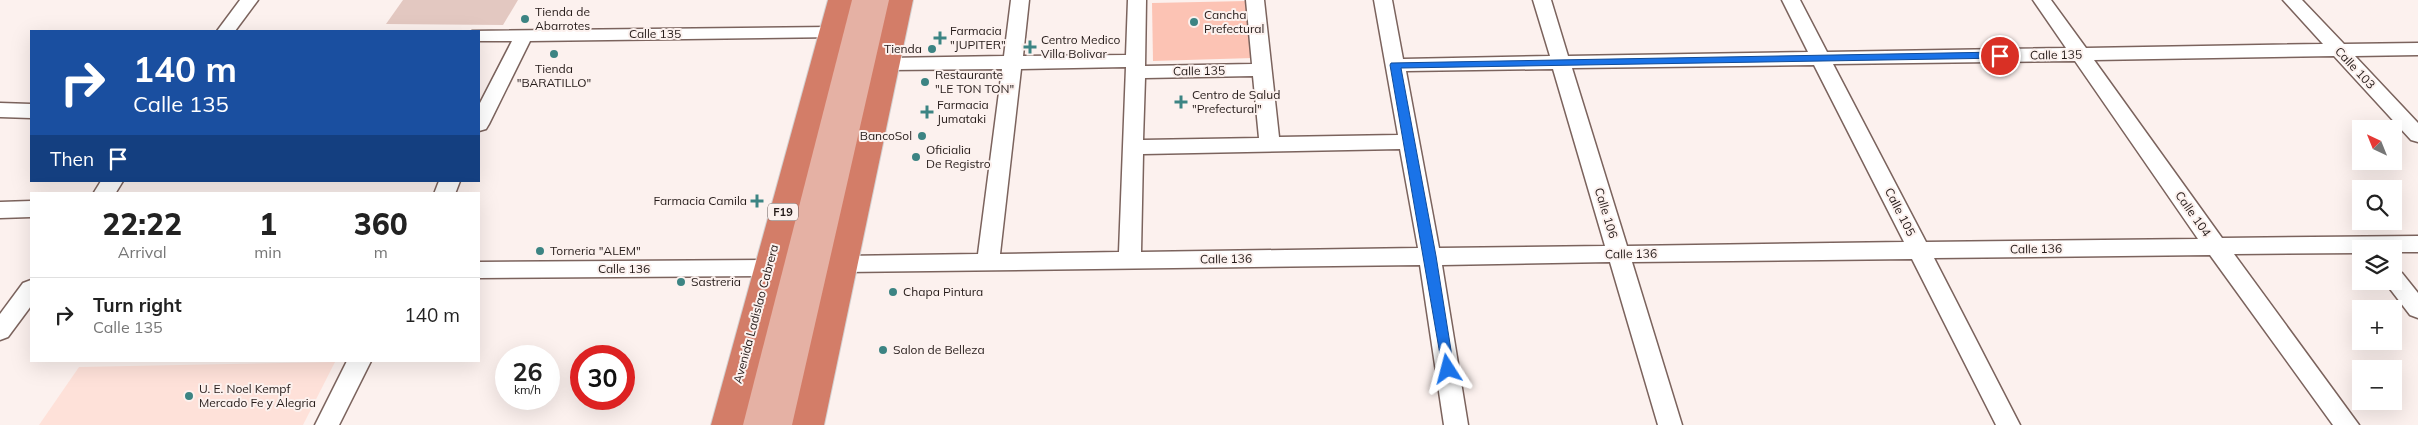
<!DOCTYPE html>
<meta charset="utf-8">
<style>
body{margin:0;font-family:Mulish,sans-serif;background:#f2f2f2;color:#222;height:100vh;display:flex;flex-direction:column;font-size:19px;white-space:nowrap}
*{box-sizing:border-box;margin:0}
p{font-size:16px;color:#767676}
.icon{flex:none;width:28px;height:28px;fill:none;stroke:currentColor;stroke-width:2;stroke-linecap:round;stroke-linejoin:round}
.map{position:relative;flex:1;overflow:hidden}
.panel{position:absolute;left:30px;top:192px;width:450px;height:170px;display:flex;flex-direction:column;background:#fff;border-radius:0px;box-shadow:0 5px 20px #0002}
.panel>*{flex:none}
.banner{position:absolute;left:30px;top:30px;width:450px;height:152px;border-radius:0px;box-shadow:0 5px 20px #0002;background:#1a4fa0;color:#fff;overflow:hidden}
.needle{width:32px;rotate:317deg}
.controls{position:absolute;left:2352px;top:120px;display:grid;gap:10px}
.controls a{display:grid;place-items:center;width:50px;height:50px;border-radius:0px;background:#fff;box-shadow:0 5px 20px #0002;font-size:25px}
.speed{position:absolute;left:495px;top:345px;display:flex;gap:10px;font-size:25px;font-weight:700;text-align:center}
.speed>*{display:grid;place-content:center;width:65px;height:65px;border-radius:50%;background:#fff;box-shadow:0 5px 20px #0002;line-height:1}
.speed small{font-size:12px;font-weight:400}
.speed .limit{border:8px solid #d22;background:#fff;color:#111}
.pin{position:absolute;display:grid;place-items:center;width:42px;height:42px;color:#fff;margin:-21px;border:2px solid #fff;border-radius:50%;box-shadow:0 1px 5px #0007}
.me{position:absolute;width:55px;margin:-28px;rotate:351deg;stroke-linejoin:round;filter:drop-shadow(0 0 4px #0008)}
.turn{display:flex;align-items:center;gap:18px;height:105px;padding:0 20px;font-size:22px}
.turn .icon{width:65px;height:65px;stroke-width:2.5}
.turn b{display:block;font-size:35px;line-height:42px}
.then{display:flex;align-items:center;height:48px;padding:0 20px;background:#0003;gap:10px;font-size:19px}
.eta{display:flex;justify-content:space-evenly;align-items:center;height:85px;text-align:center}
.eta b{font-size:30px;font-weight:800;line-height:35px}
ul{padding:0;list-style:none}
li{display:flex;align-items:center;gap:15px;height:75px;padding:0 20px;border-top:1px solid #e0e0e0}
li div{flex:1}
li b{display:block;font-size:19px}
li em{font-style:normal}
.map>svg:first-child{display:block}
.built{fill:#fee1d9}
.green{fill:#fcc3b4}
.building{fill:#e3c8c1}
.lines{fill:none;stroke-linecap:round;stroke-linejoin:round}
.street-casing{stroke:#7b635d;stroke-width:3}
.primary-casing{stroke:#d3d1d1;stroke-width:2}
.highway-casing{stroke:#d3d1d1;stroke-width:2}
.street{fill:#fff;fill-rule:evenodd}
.primary{fill:#e5b1a4;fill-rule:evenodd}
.highway{fill:#d37d68;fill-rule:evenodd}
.route{fill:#1a73e8;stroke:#114b97}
.poi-dot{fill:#3c8483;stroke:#fcf1ee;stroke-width:2}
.labels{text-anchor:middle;stroke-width:4;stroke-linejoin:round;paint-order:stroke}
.shield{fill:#fcf1ee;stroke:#665b59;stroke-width:1}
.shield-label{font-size:11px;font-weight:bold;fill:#251b19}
.poi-label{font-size:12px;fill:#251b19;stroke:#fcf1ee;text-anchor:start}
.street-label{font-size:12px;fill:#251b19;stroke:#fcf1ee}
</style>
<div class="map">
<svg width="2418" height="425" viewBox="0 0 2418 425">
<rect width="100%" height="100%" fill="#fcf1ee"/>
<!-- built -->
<path class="built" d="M335,362l-32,63h-264l40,-58z"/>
<!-- green -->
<path class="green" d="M1247,1l6,57 -100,3 -1,-58z"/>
<!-- building -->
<path class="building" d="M403,0h115l-15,25 -117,-1z"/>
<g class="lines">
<defs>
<g id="street">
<path d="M240,0h18l-23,31h-18z"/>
<path d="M1011,0h18l-6,56 103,-1 2,-55h18l-1,66 107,-2 -6,-64h18l15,137 119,-2 -24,-135h18l11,59 147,-3 -17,-56h18l17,56 240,-4 -26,-52h18l27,52 239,-4 -33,-48h18l35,48 237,-4 -40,-44h19l42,44 74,-1v12l-63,1 63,67v19l-7,-2 -77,-84 -240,4 128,178 196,-2v16h-24v-3h-33v4l-127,1 125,171h-26l-123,-170 -276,3 86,167h-24l-84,-166 -280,3 50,163h-24l-48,-163 -168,3 26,160h-24l-24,-160 -577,7 -8,-2 -3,-6 3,-6 8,-2 135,-2 24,-185 -115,1 -7,-2 -3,-4 3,-4 7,-2 117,-2zM2075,61l123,178 -272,3 -93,-178zM1814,65l90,177 -277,4 -55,-178zM1126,67l-7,185 -119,2 21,-185zM1553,69l52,177 -166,2 -33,-177zM1253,76l6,62 -116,2 2,-62zM1400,149l18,99 -277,4 2,-98z"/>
<path d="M831,27l7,2 2,4 -2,4 -308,4 -41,83 -3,5 -7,2v-26l33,-64h-33v-10h-7z"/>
<path d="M0,103l31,1v14l-31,-1z"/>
<path d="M101,181h22l-8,13h-22z"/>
<path d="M439,181h21l-5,13h-21z"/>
<path d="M31,201v16l-31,1v-16z"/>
<path d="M768,260l8,2 3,6 -3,6 -8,2 -289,2v-16z"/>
<path d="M2394,271l8,2 16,20v25l-8,-3 -26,-34h10z"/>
<path d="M31,280v26l-23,31 -8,3v-26l23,-31z"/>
<path d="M347,361h24l-32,64h-24z"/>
</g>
<path id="primary" d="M848,0h46l-94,425h-32l23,-94 -23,94h-32z"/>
<g id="highway">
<path d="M828,0h24l-109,425h-32z"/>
<path d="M889,0h24l-89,425h-32z"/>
</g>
</defs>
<!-- street casing -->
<use href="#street" class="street-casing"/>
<!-- primary casing -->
<use href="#primary" class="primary-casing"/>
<!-- highway casing -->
<use href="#highway" class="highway-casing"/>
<!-- street -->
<use href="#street" class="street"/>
<!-- primary -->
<use href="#primary" class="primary"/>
<!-- highway -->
<use href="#highway" class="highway"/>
</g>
<!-- route -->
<path class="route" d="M2000,52l4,1v5l-603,10 35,188 18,113 -2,3h-9l-53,-307 1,-2z"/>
<!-- markers -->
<g class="poi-dot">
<circle cx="525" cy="19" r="5"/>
<circle cx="1194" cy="22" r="5"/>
<path d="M937.5 30.5h5v5h5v5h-5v5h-5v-5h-5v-5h5z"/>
<path d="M1027.5 39.5h5v5h5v5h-5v5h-5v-5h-5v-5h5z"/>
<circle cx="932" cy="49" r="5"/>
<circle cx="554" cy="54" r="5"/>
<circle cx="925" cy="82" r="5"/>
<path d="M1178.5 94.5h5v5h5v5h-5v5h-5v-5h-5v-5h5z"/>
<path d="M924.5 104.5h5v5h5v5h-5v5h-5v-5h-5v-5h5z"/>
<circle cx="922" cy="136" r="5"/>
<circle cx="916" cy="157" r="5"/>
<path d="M754.5 193.5h5v5h5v5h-5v5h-5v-5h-5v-5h5z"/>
<circle cx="540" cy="251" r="5"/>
<circle cx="681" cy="282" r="5"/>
<circle cx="893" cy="292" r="5"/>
<circle cx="883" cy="350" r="5"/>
<circle cx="189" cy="396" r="5"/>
</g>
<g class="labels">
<!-- shield labels -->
<rect class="shield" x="768" y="203.5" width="30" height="17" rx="4"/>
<g class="shield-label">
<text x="783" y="216">F19</text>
</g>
<!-- poi labels -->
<g class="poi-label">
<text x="535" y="16">Tienda de<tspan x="535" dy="14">Abarrotes</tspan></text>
<text x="1204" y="19">Cancha<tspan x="1204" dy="14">Prefectural</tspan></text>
<text x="950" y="35">Farmacia<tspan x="950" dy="14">"JUPITER"</tspan></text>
<text x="1041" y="44">Centro Medico<tspan x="1041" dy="14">Villa Bolivar</tspan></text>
<text x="922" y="53" text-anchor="end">Tienda</text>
<text x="554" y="73" text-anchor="middle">Tienda<tspan x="554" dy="14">"BARATILLO"</tspan></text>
<text x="935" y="79">Restaurante<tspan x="935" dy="14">"LE TON TON"</tspan></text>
<text x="1192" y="99">Centro de Salud<tspan x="1192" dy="14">"Prefectural"</tspan></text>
<text x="937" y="109">Farmacia<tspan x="937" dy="14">Jumataki</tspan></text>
<text x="912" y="140" text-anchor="end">BancoSol</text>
<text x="926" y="154">Oficialia<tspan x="926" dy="14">De Registro</tspan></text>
<text x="747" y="205" text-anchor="end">Farmacia Camila</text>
<text x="550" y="255">Torneria "ALEM"</text>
<text x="691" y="286">Sastreria</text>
<text x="903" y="296">Chapa Pintura</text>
<text x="893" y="354">Salon de Belleza</text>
<text x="199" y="393">U. E. Noel Kempf<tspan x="199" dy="14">Mercado Fe y Alegria</tspan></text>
</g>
<!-- street labels -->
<g class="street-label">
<text x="655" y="38">Calle 135</text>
<text transform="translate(2056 55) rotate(-1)" y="4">Calle 135</text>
<text transform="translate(2355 68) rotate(47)" y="4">Calle 103</text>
<text transform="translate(1199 71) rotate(-1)" y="4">Calle 135</text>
<text transform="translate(1900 212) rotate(63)" y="4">Calle 105</text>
<text transform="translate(1606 213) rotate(73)" y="4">Calle 106</text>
<text transform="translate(2193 214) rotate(55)" y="4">Calle 104</text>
<text transform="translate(2036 249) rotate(-1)" y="4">Calle 136</text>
<text transform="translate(1631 254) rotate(-1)" y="4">Calle 136</text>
<text transform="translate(1226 259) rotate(-1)" y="4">Calle 136</text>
<text x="624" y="273">Calle 136</text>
<text transform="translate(756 314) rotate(-75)" y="4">Avenida Ladislao Cabrera</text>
</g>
</g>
</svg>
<div class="controls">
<a><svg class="needle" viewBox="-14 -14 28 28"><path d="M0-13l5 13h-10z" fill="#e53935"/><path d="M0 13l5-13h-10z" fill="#767676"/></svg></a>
<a><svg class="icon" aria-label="search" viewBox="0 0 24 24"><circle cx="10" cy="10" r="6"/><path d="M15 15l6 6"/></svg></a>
<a><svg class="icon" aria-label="layers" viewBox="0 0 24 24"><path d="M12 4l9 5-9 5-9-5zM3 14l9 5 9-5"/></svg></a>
<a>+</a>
<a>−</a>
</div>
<div class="speed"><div>26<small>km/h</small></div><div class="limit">30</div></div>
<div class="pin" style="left:2000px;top:56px;background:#d93025"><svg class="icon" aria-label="arrive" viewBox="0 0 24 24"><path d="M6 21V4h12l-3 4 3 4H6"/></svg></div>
<svg class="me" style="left:1448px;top:369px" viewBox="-20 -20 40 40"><path d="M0-17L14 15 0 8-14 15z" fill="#1a73e8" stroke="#fff" stroke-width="4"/></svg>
<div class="banner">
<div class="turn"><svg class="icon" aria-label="right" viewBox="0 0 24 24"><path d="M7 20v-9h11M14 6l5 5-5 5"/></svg><div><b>140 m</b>Calle 135</div></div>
<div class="then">Then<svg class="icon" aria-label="arrive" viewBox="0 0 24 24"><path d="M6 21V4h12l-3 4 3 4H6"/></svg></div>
</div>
<section class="panel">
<div class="eta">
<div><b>22:22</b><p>Arrival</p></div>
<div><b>1</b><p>min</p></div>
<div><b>360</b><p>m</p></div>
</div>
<ul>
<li><svg class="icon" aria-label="right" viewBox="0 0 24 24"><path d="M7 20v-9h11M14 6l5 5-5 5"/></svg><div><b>Turn right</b><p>Calle 135</p></div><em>140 m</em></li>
</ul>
</section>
</div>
